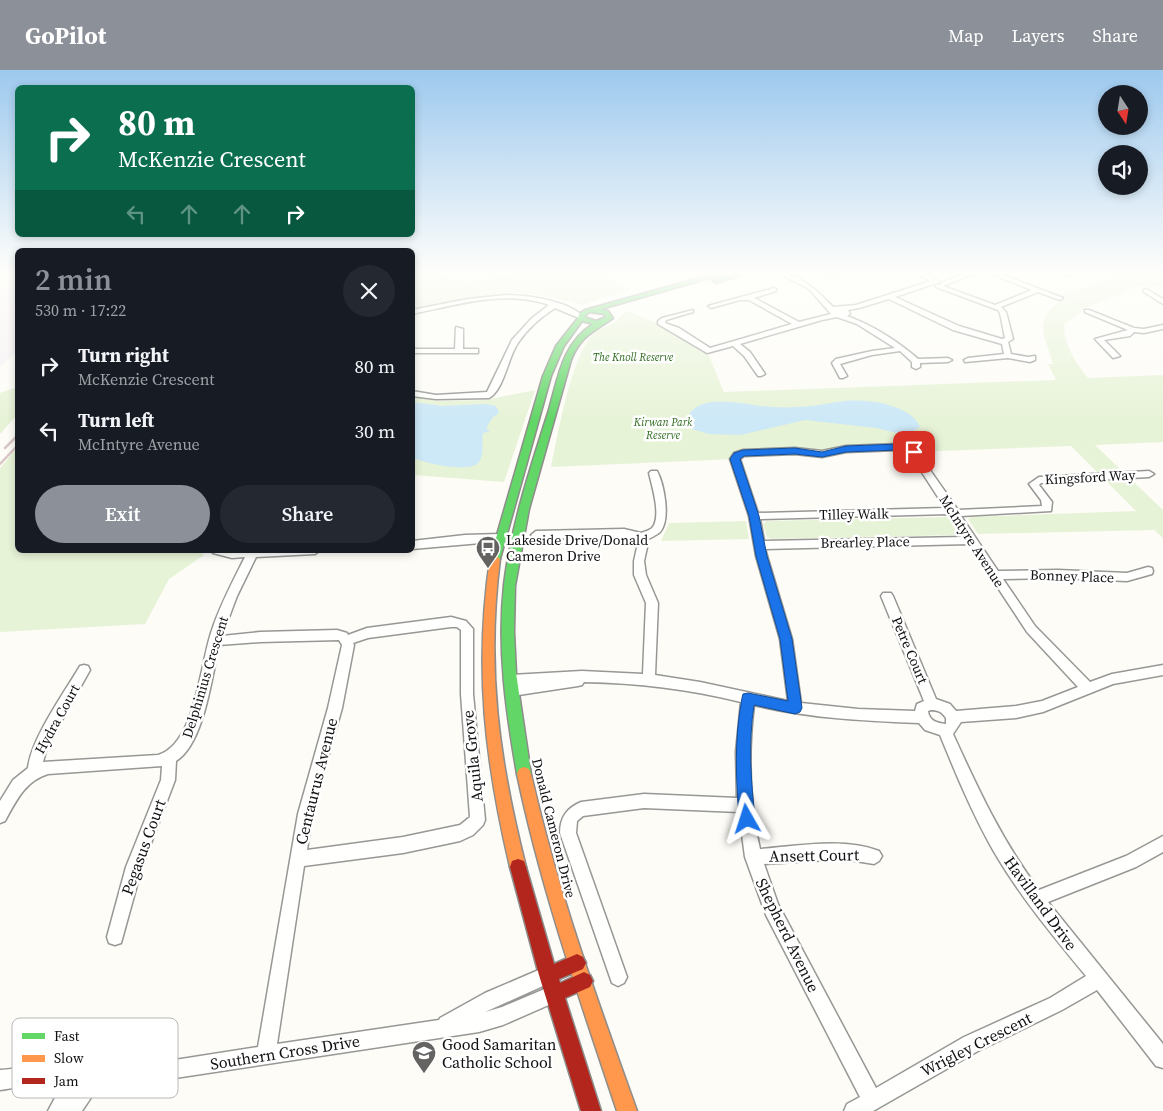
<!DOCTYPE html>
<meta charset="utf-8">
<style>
body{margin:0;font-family:"Source Serif 4",serif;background:#242831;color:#f1f3f6;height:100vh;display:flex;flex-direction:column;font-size:19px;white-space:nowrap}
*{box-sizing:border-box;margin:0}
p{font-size:16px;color:#9ea1a6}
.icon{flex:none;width:28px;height:28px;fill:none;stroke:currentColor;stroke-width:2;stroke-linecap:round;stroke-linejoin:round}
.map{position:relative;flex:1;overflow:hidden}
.side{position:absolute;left:15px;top:178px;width:400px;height:305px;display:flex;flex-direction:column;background:#171b24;border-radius:8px;box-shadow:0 2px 8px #0003}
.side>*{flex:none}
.top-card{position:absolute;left:15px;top:15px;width:400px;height:152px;border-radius:8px;box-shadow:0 2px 8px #0003;background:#0b6e4f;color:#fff;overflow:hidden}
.needle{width:32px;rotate:168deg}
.controls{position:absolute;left:1098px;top:15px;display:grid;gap:10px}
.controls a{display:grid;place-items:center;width:50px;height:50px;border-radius:50%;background:#171b24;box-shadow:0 2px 8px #0003;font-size:25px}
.pin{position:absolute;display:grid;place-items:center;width:42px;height:42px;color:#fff;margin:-21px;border-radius:10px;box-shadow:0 2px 8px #0006}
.me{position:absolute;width:55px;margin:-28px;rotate:354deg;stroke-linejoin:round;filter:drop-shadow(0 0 4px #0008)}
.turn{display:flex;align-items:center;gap:18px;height:105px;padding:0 20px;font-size:22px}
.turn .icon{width:65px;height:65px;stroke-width:2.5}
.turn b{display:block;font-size:35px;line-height:42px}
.lanes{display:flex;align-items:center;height:48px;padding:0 20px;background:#0003;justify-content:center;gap:25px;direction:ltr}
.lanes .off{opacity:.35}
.round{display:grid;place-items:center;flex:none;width:52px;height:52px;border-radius:26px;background:#242831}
.head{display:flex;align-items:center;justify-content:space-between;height:85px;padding:0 20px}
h1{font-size:30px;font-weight:600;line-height:38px;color:#8c9099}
.action{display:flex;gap:10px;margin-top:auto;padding:10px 20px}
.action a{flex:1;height:58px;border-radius:30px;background:#8c9099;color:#fff;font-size:20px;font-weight:600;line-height:58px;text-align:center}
.action a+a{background:#242831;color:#f1f3f6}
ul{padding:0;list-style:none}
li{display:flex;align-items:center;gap:15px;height:65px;padding:0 20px}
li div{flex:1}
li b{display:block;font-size:19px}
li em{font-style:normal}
header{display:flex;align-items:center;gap:30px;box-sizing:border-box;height:70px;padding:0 25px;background:#8c9099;color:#fff}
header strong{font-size:24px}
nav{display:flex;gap:28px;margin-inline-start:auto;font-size:18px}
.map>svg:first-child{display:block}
.industrial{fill:#f5f0f3}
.green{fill:#e7f3d7}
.pitch{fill:#f0f6e1}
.water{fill:#cde8f7}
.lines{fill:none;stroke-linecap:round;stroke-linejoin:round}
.street-casing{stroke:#979795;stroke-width:3}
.fast-casing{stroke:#8e8d8b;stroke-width:3}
.slow-casing{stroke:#8e8d8b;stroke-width:3}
.jam-casing{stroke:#8e8d8b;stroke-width:3}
.street{fill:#fffffe;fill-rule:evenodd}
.fast{fill:#63d668;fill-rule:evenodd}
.slow{fill:#ff974d;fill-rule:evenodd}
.jam{fill:#b3261e;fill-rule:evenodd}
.rail{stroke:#d9c6c7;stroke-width:2.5}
.route{fill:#1a73e8;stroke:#114b97}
.labels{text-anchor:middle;stroke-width:5;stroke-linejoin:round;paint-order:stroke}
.far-park-label{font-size:11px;font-style:italic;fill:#2f6b1f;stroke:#fff}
.street-label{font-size:14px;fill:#111;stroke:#fff}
.poi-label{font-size:14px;fill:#111;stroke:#fff;text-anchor:start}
.near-street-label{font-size:16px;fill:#111;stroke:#fff}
.near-poi-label{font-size:16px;fill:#111;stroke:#fff;text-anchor:start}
.key{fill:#fff;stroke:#b8b8b8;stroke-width:1}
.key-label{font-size:14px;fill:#111}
</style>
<header>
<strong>GoPilot</strong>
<nav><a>Map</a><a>Layers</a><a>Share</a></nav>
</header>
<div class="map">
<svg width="1163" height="1041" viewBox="0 0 1163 1041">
<rect width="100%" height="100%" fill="#fdfcf7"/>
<!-- industrial -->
<path class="industrial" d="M0,203h18l-1,78 -17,16z"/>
<!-- green -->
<g class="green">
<path d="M413,203h196l6,3 -2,1 6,10 15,1 -52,17 -40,-10 -30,-3 -99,16z"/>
<path d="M1107,203h56v13l-26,1 -51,21 -22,16c0,21 11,38 24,54l75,-3v67l-68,3 68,65v28l-9,-8 -176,4 -10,-15 3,-2 165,-6 -65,-65 -158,6 -6,-3 -164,4 -8,6 -184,8c7,-32 20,-112 43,-134 6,-6 13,-6 20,-10 6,-4 6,-8 13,-12l28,11 54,34 15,36 332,-12 -8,-16h5c-9,-32 -21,-43 11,-66l-6,-3 35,-9 14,-9z"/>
<path d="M17,317v28l-17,19v-41z"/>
<path d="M535,320l-31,92 -91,-7v-78l25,4 47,-1z"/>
<path d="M17,378l1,102h181l5,5 -35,24 -24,45 -145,8v-164z"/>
<path d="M946,447l6,3 8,13 -2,2 -187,4 -4,-2 -4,-13 4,-3z"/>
<path d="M746,451l3,18 -88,2 8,-18z"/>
</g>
<!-- pitch -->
<path class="pitch" d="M434,203h74c-23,9 -52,12 -74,0z"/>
<!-- water -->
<g class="water">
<path d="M845,331c22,-2 65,3 75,26l-10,6h-13l-21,-5 -71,-8 -65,15 -31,-1 -17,-5 -5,-10c11,-27 53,-15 74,-13 11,1 23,2 35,1 16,0 33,-4 49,-6z"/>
<path d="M413,332l29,4 43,-2 11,2 3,7 -6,4 -7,11 4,3 -7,2c-2,8 2,20 -4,29 -9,12 -53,1 -66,-4z"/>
</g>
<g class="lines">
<defs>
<g id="street">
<path d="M778,203c23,0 40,19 55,34l23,-2 75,-24 -15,-8h8l16,9 -45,15 64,29 43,13 3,-1 -5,-25 -2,-3 -62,-23v-2h4l1,-2 26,-10h9l-33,13 52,19 37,-15 -43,-17h9l65,25 -3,2 -22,-8 -37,15 5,5 7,27 -5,3 3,12 17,3 7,-1v4l-5,2 -22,-4 -43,4 -1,-2 4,-2 36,-4 -2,-10 -49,-14 -64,-31 -30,9 -11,2 2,4 -3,2c27,10 49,24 71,43l30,-1 4,2 -4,2 -28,1v4l-4,2 -4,-2v-5l-12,-11 -28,4 -32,9 7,12 -4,2h-3l-8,-15 4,-4 36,-8 23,-3 -38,-24 -20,-7 -15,3 -82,24 10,8 15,22 -4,2h-3l-14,-20 -11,-10 -26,7 -49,-29v-3l4,-3 31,-8v2l-27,8 -1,3 14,5 31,20 82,-24 -43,-24h-9l-29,8 -3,-2 66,-18 2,1v2l-22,7 45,24 32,-8 -22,-25z"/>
<path d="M830,203h8l-7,4 -3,-2z"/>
<path d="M1065,203h7l-6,4 -3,-2z"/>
<path d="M1146,219l17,10v5l-19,-12v-2z"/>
<path d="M506,225c23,0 62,6 78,22l-5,1 -24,-10c-14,9 -27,20 -37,35 -10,14 -14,47 -29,55l-53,1 -24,-3v-5l24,4 51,-3 25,-52 19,-21 18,-14c-43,-16 -93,0 -137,9v-4l56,-11z"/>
<path d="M1085,240h4l45,18 10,1 19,-4v4l-19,4 -10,-1 -4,4 -26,4 16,16 -7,2 -18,-19 33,-9 -43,-18z"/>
<path d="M456,257l7,2v20h15v4h-66v-4h43z"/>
<path d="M899,374l17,6 42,60 84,-4 -1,-6 -12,-16 10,-7 110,-6 5,3 -5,3 -108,6 -2,2 13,17 -1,9 -90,5 37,55 60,-1 69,3 21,-6 4,1 1,3 -1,3 -25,7 -69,-3 -55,1 32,47 55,56 22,-8 51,-9v10l-50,9 -70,28 -27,6 -55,4 -8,12c25,55 49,107 86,156l87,-34 37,-20v16l-27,15 -88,35 115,142v24l-7,-2 -59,-76 -35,20 -84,41 -105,60h-29l3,-7 13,-7 -94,-182 -21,-58 -6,-45 -95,-4 -61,8 -6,5 -1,12 51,144 -3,6 -6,3 -6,-3 -52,-150c0,-16 7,-25 21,-31l63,-8 93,4 -1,-46 5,-50c-52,-13 -104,-19 -157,-20l-2,3 -4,1 -66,10 -5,-1 -1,-4 1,-4 11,-2 -11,-1 -2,-4 2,-4 4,-1 71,-4 61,3 3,-71 -12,-28v-14l4,-18 -4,-5 -10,-1 -88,2 -5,-4 5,-4 88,-2 17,4c3,-1 9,-3 11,-5 10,-11 0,-42 -3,-55l2,-2h6c7,13 14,49 3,61 -3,3 -10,6 -14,8l2,3 -4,18 2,14 12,28 -3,72 45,7 88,19 -8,-62 -24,-83 -7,-40 -19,-57 4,-6 9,-3 52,-2 27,3 24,-5zM898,380l12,4 35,54 -187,5 -18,-54 4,-3 51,-2 27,3 24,-5zM949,444l15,23 -200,4 -4,-22zM969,474l58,88 51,55 -36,14 -26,5 -60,5 -6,-7 -14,-5 -43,-103 -2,-3h-8l-2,3 43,105 -7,3 -2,7 -57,-2 -57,-6 -9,-64 -27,-90zM754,635c54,13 109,16 165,18l6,7 15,5c16,39 32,78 53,115 26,45 60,86 93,126l-36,22 -86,39 -88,51 -98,-184 -14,-40 79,-5 31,5 5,-3 3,-5 -3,-5c-33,-14 -83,-5 -119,-2 -11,-48 -12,-96 -6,-144zM931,640c7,0 11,2 15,8v6c-9,-1 -17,-3 -18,-13z"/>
<path d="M500,464l5,4 -1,3 -92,8v-8l53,-6z"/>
<path d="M212,480h108l-5,4 -59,3 -19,39 -15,40 38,-4 77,-2 10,3 1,2 19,-7 84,-11 15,4 7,8v65l12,126 -2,5 -10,10 -13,6 -57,12 -99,13 -27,178 162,-24 1,-2 45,-25 63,-27 6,3 3,6 -3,6 -69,31 17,-5 52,-22 6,3 3,6 -3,6 -57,25 -24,7 -317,48 -27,-2 -27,3 -12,9 -14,21h-34l9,-17c-18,-13 -36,-7 -57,-4v-20c26,-2 44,-7 67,8l19,-19 16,-8 10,-3 19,5 8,7 23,2 96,-15 40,-233 30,-106 14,-63 -3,-5 -79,2 -41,3c-7,31 -15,99 -43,116l-1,19 -33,87 -21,76 -6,2 -6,-2 -2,-6 19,-70 35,-87 1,-14 -114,8c-23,7 -32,27 -43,47l-5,2v-22l13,-21 15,-12c3,-29 36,-75 52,-102l4,-1 4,1 2,4 -43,77 -4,15 115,-7c38,-11 42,-92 54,-125 8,-25 21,-49 33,-73l-13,1 -19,-5zM451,557h6l4,3v64l9,123 -10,8 -57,12 -96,13 5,-36 30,-106 12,-63 -1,-2 15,-5z"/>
</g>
<g id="fast">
<path d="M717,203h10l-126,36 7,2 5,7c-19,14 -32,17 -42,42l-42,149 -14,77 -1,46 2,41 15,101 -2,5 -5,2 -5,-2 -2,-5c-11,-62 -20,-126 -13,-189 7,-59 26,-116 44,-172 10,-33 13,-69 45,-89l-11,-3 -18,25 -13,30 -51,183 -5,4 -5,-4 53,-183 13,-30 22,-28 1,-4 6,-4zM589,242l15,2 2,3 -10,4 -12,-4z"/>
<path d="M739,203h10l-33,10 -3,-2z"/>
</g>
<g id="slow">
<path d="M495,485l5,4c-14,109 -1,202 26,308l-2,6 -6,2 -6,-2 -2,-6c-25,-107 -36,-198 -20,-308z"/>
<path d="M524,697l5,2 2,5c26,115 66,226 106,337h-20c-37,-111 -76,-222 -100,-337l2,-5z"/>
</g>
<path id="jam" d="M518,789l6,2 2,6 28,97 23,-10 6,3 3,6 -3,6 -24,10 1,4 24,-11 6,3 3,6 -3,6 -25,11 36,113h-20l-42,-136 -29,-108 2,-6z"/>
</defs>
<!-- street casing -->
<use href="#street" class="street-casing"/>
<!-- fast casing -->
<use href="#fast" class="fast-casing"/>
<!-- slow casing -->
<use href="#slow" class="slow-casing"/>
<!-- jam casing -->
<use href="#jam" class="jam-casing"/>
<!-- street -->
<use href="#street" class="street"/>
<!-- fast -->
<use href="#fast" class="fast"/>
<!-- slow -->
<use href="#slow" class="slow"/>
<!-- jam -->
<use href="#jam" class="jam"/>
<!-- rail -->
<g class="rail">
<path d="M5,378l13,-13"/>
<path d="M0,394l18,-19"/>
</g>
</g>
<!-- sky -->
<linearGradient id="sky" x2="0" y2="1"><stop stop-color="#9dc9ee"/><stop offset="0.58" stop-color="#fefefb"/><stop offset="1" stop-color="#fefefb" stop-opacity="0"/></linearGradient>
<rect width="1163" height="349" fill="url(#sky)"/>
<!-- route -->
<path class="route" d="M899,374l19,8 -4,3 -16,-5 -52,2 -24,5 -27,-3 -51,2 -4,3 19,57 8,40 25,83 10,69 -2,4 -5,2 -41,-9c-6,39 -3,75 1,114l-3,5 -5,2 -5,-2 -3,-5c-3,-43 -5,-78 3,-121l1,-4 5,-1 40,8 -8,-62 -24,-83 -7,-40 -19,-57 4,-6 9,-3 52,-2 27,4 24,-6z"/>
<!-- icons -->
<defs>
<symbol id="bus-pin" viewBox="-11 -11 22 30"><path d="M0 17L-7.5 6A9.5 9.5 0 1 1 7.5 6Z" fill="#646362" stroke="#fff"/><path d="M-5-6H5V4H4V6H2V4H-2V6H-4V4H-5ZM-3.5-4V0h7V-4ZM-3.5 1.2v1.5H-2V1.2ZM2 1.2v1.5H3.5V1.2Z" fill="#fff"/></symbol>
<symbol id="school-pin" viewBox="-11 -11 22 30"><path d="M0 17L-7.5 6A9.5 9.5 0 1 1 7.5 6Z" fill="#646362" stroke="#fff"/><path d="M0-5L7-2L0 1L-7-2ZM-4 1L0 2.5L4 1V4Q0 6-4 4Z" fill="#fff"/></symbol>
</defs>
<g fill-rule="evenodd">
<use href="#bus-pin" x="474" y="464" width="28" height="38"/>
<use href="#school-pin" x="410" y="969" width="28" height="38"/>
</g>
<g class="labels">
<!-- far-park labels -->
<g class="far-park-label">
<text x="633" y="291">The Knoll Reserve</text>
<text x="663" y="356">Kirwan Park<tspan x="663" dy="13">Reserve</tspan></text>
</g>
<!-- street labels -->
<g class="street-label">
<text transform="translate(1090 407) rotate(-3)" y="5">Kingsford Way</text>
<text transform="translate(854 444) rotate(-1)" y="5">Tilley Walk</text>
<text transform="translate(972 471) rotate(57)" y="5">McIntyre Avenue</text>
<text transform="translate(865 472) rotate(-1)" y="5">Brearley Place</text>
<text transform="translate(1072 506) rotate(2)" y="5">Bonney Place</text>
<text transform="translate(910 580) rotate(67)" y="5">Petre Court</text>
<text transform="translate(205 607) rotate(-73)" y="5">Delphinius Crescent</text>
<text transform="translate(57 649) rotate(-61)" y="5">Hydra Court</text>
<text transform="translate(554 758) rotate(76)" y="5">Donald Cameron Drive</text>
</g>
<!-- poi labels -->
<g class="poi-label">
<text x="506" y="475">Lakeside Drive/Donald<tspan x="506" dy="16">Cameron Drive</tspan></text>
</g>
<!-- near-street labels -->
<g class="near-street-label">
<text transform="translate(472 686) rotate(-96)" y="6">Aquila Grove</text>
<text transform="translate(316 711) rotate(-76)" y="6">Centaurus Avenue</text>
<text transform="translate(143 777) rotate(-70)" y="6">Pegasus Court</text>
<text transform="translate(814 785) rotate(-1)" y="6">Ansett Court</text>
<text transform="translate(1041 833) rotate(54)" y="6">Havilland Drive</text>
<text transform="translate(788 865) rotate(64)" y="6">Shepherd Avenue</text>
<text transform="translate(976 974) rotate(-27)" y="6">Wrigley Crescent</text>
<text transform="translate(285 982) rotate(-9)" y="6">Southern Cross Drive</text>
</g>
<!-- near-poi labels -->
<g class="near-poi-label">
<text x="442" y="980">Good Samaritan<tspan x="442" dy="18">Catholic School</tspan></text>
</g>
</g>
<!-- legend -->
<rect x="12" y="948" width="166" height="80" rx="8" class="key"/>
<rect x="22" y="963" width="23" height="6" fill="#63d668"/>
<rect x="22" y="985" width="23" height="7" fill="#ff974d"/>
<rect x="22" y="1008" width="23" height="6" fill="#b3261e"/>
<g class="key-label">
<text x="54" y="971">Fast</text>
<text x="54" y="993">Slow</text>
<text x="54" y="1016">Jam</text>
</g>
</svg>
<div class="controls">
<a><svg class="needle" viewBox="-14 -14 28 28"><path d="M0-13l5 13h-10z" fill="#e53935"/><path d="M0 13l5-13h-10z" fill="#9ea1a6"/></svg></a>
<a><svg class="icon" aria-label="sound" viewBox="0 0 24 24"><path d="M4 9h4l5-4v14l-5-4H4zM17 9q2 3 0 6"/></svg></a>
</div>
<div class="pin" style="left:914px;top:382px;background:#d93025"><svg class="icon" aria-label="arrive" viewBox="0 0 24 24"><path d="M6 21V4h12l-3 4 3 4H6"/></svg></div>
<svg class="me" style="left:747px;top:749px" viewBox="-20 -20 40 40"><path d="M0-17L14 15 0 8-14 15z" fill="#1a73e8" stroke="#fff" stroke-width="4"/></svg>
<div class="top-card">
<div class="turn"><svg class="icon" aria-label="right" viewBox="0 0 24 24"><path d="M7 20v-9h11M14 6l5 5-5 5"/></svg><div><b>80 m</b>McKenzie Crescent</div></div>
<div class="lanes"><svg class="icon off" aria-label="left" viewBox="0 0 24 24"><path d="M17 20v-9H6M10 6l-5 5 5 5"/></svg><svg class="icon off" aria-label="ahead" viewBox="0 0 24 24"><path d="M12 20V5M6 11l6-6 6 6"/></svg><svg class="icon off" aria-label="ahead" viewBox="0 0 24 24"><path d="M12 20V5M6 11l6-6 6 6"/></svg><svg class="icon" aria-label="right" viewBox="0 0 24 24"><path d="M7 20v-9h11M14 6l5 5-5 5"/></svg></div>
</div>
<section class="side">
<div class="head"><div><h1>2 min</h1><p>530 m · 17:22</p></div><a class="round"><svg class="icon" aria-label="close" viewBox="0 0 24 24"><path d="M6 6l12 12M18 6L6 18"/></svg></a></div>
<ul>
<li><svg class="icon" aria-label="right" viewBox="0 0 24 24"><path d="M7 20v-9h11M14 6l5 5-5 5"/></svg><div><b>Turn right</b><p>McKenzie Crescent</p></div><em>80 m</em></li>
<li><svg class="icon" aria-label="left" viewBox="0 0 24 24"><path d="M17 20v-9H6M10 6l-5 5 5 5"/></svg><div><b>Turn left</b><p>McIntyre Avenue</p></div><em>30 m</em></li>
</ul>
<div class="action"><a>Exit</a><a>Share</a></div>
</section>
</div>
